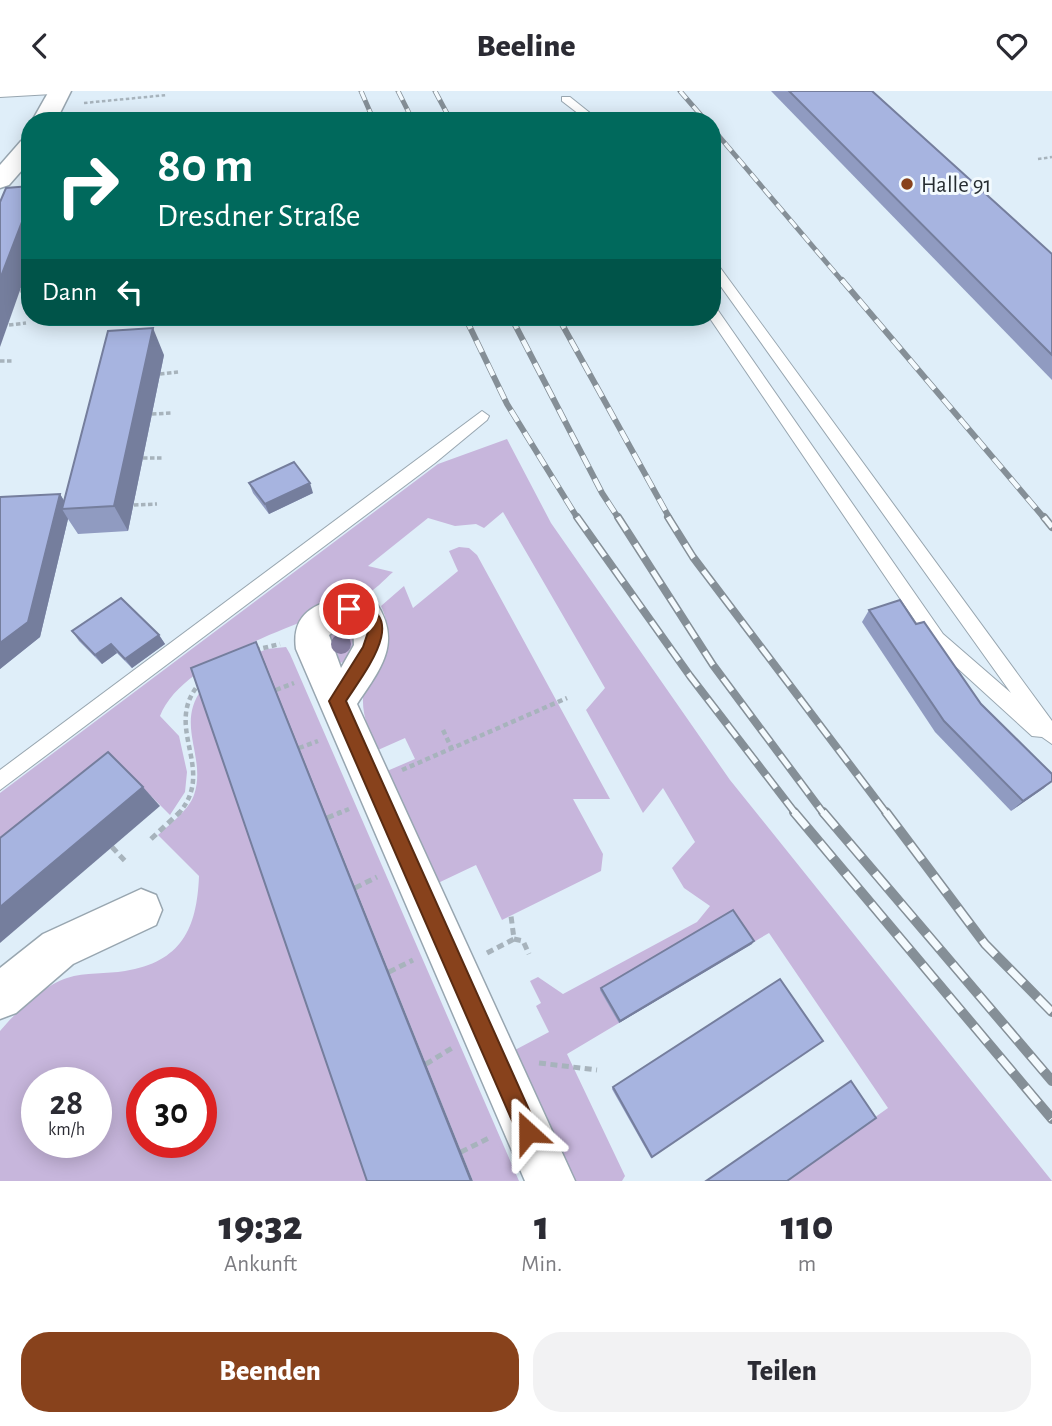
<!DOCTYPE html>
<html lang="de">
<meta charset="utf-8">
<style>
body{margin:0;font-family:"Alegreya Sans",sans-serif;background:#f2f2f3;color:#2b2b33;height:100vh;display:flex;flex-direction:column;font-size:26px;white-space:nowrap}
*{box-sizing:border-box;margin:0}
p{font-size:23px;color:#7c7c81}
.icon{flex:none;width:38px;height:38px;fill:none;stroke:currentColor;stroke-width:2;stroke-linecap:round;stroke-linejoin:round}
.map{position:relative;height:1090px;overflow:hidden}
.details{display:flex;flex-direction:column;background:#fff;flex:1}
.details>*{flex:none}
.top-card{position:absolute;left:21px;top:21px;width:700px;height:214px;border-radius:28px;box-shadow:0 4px 18px #0003;background:#00695c;color:#fff;overflow:hidden}
.speed{position:absolute;left:21px;top:976px;display:flex;gap:14px;font-size:35px;font-weight:700;text-align:center}
.speed>*{display:grid;place-content:center;width:91px;height:91px;border-radius:50%;background:#fff;box-shadow:0 4px 18px #0003;line-height:1}
.speed small{font-size:18px;font-weight:400}
.speed .limit{border:10px solid #d22;background:#fff;color:#111}
.pin{position:absolute;display:grid;place-items:center;width:60px;height:60px;color:#fff;margin:-30px;border:4px solid #fff;border-radius:50%;box-shadow:0 2px 7px #0007}
.me{position:absolute;width:77px;margin:-38px;rotate:336deg;stroke-linejoin:round;filter:drop-shadow(0 0 5px #0008)}
.turn{display:flex;align-items:center;gap:24px;height:147px;padding:0 21px;font-size:32px}
.turn .icon{width:91px;height:91px;stroke-width:2.5}
.turn b{display:block;font-size:49px;line-height:60px}
.then{display:flex;align-items:center;height:66px;padding:0 21px;background:#0003;gap:14px;font-size:26px}
.eta{display:flex;justify-content:space-evenly;align-items:center;height:119px;text-align:center}
.eta b{font-size:42px;font-weight:800;line-height:49px}
.primary-button{display:flex;gap:14px;margin-top:auto;padding:14px 21px}
.primary-button a{flex:1;height:80px;border-radius:28px;background:#88421c;color:#fff;font-size:28px;font-weight:800;line-height:80px;text-align:center}
.primary-button a+a{background:#f2f2f3;color:#2b2b33}
header{display:flex;justify-content:space-between;align-items:center;height:91px;padding:0 21px;background:#fff;font-size:32px;font-weight:800}
.map>svg:first-child{display:block}
.green{fill:#c7b6dc;fill-rule:evenodd}
.lines{fill:none;stroke-linecap:round;stroke-linejoin:round}
.service-casing{stroke:#98a6b0;stroke-width:2}
.minor-casing{stroke:#98a6b0;stroke-width:3}
.secondary-casing{stroke:#98a6b0;stroke-width:3}
.path-far3{stroke:#a7b3bc;stroke-width:2.5;stroke-dasharray:3.5 2.5;stroke-linecap:butt}
.path-far2{stroke:#a7b3bc;stroke-width:3.5;stroke-dasharray:4.5 2.5;stroke-linecap:butt}
.path-far1{stroke:#a7b3bc;stroke-width:4.5;stroke-dasharray:5 3.5;stroke-linecap:butt}
.path{stroke:#a7b3bc;stroke-width:5;stroke-dasharray:7 4.5;stroke-linecap:butt}
.service{fill:#fff;fill-rule:evenodd}
.minor{fill:#fff;fill-rule:evenodd}
.secondary{fill:#fff;fill-rule:evenodd}
.rail-far3-casing{stroke:#858f97;stroke-width:5}
.rail-far2-casing{stroke:#858f97;stroke-width:6}
.rail-far1-casing{stroke:#858f97;stroke-width:8}
.rail-casing{stroke:#858f97;stroke-width:10}
.rail-far3{stroke:#f3fafe;stroke-width:3.5;stroke-dasharray:10;stroke-linecap:butt}
.rail-far2{stroke:#f3fafe;stroke-width:4.5;stroke-dasharray:13;stroke-linecap:butt}
.rail-far1{stroke:#f3fafe;stroke-width:5;stroke-dasharray:16;stroke-linecap:butt}
.rail{stroke:#f3fafe;stroke-width:7;stroke-dasharray:20;stroke-linecap:butt}
.tree{fill:#847c9e}
.wall{fill:#909bc1}
.shaded-wall{fill:#757e9d}
.building{fill:#a7b4e0;stroke:#757e9d;stroke-width:2}
.route{fill:#88421c;stroke:#582b12;stroke-width:2}
.poi-dot{fill:#88421c;stroke:#f3fafe;stroke-width:2.5}
.labels{text-anchor:middle;stroke-width:6;stroke-linejoin:round;paint-order:stroke}
.far-poi-label{font-size:23px;fill:#272d31;stroke:#f3fafe;text-anchor:start}
</style>
<header><svg class="icon" aria-label="back" viewBox="0 0 24 24"><path d="M15 5l-7 7 7 7"/></svg>Beeline<svg class="icon" aria-label="heart" viewBox="0 0 24 24"><path d="M12 20l-8-8c-3-5 5-10 8-4 3-6 11-1 8 4z"/></svg></header>
<div class="map">
<svg width="1052" height="1090" viewBox="0 0 1052 1090">
<rect width="100%" height="100%" fill="#dfeef9"/>
<!-- green -->
<g class="green">
<path d="M507,348l44,84 179,257 322,401h-267l103,-73 -119,-175 -17,10 -21,-30 -112,110 -52,31 58,122 -3,5h-47l-60,-131 34,-18 -13,-26 5,-3 -11,-22 8,-4 25,17 134,-72 13,-16 -26,-18 -12,-20 23,-26 -32,-54 -20,25 -57,-103 19,-22 -102,-176 -19,16 -8,-4 -21,2 -27,-8 -60,48 25,6c-9,8 -19,19 -29,24 -55,27 -181,60 -204,120l19,20 8,36 -2,20 -15,23 -45,-45 -125,102v-79l438,-329z"/>
<path d="M459,456l10,1 8,7 133,244h-37l30,55 -2,17 -99,49 -26,-55 -38,18 -51,-112 28,-12 -10,-21 -27,12c-8,-16 -16,-34 -15,-52 4,-37 37,-52 18,-92l23,-20 9,22 45,-37 -9,-20z"/>
<path d="M348,531l14,11 -15,29 -10,1 -12,-32z"/>
<path d="M286,556l4,7 229,527h-46l-207,-516 -21,-7 22,-9z"/>
<path d="M202,598l172,492h-374v-150c16,-19 43,-45 67,-53 18,-6 40,-4 58,-7 56,-9 72,-42 74,-95l-41,-41c12,-11 31,-25 36,-40 13,-38 -19,-70 8,-106zM37,992h59v60h-59zM142,992h59v60h-59z"/>
</g>
<g class="lines">
<defs>
<g id="service">
<path d="M0,0h57l-5,3 -52,3z"/>
<path d="M562,6h8l30,24h-12l-26,-20z"/>
<path d="M712,170l4,1 336,459v23l-10,-7 -10,-1 -101,-92 -222,-327h3v-9l5,1 226,325 68,59 -299,-419z"/>
<path d="M482,320l7,5 -2,4 -52,43 -435,327v-20z"/>
</g>
<g id="minor">
<path d="M348,506l27,4c28,41 6,67 -18,103l218,477h-50l-229,-532c-5,-36 20,-47 52,-52zM353,534l1,20 -13,23 -12,-33 14,-9z"/>
<path d="M141,798l15,6 6,15 -6,15 -83,39 -57,49 -16,6v-51l43,-34z"/>
</g>
<g id="secondary">
<path d="M49,0h22l-15,30h-24z"/>
<path d="M30,48v22l-21,24 -9,3v-23l21,-24z"/>
</g>
</defs>
<!-- service casing -->
<use href="#service" class="service-casing"/>
<!-- minor casing -->
<use href="#minor" class="minor-casing"/>
<!-- secondary casing -->
<use href="#secondary" class="secondary-casing"/>
<!-- path-far3 -->
<g class="path-far3">
<path d="M84,12l83,-8"/>
<path d="M1038,68l14,-2"/>
</g>
<!-- path-far2 -->
<g class="path-far2">
<path d="M20,200l10,-1"/>
<path d="M9,234l17,-2"/>
<path d="M0,270h13"/>
<path d="M160,283l18,-2"/>
<path d="M152,323l19,-1"/>
<path d="M143,367h21"/>
<path d="M134,414l23,-1"/>
</g>
<!-- path-far1 -->
<g class="path-far1">
<path d="M255,559l25,-6"/>
<path d="M276,599l18,-7"/>
<path d="M443,639l9,19"/>
<path d="M299,657l19,-7"/>
<path d="M402,679l165,-72"/>
<path d="M178,723c40,-44 -16,-86 21,-130"/>
<path d="M337,723l12,-5"/>
</g>
<!-- path -->
<g class="path">
<path d="M327,727l14,-6"/>
<path d="M151,748l29,-27"/>
<path d="M112,756l13,14"/>
<path d="M355,797l22,-11"/>
<path d="M514,848l9,2 6,13"/>
<path d="M487,862l27,-14 -3,-23"/>
<path d="M389,881l24,-12"/>
<path d="M539,972l58,7"/>
<path d="M426,973l26,-16"/>
<path d="M461,1061l28,-14"/>
</g>
<!-- service -->
<use href="#service" class="service"/>
<!-- minor -->
<use href="#minor" class="minor"/>
<!-- secondary -->
<use href="#secondary" class="secondary"/>
<defs>
<g id="rail-far3">
<path d="M361,0l13,30"/>
<path d="M398,0l15,30"/>
<path d="M435,0l16,30"/>
<path d="M680,0l26,30"/>
<path d="M712,37l131,154"/>
</g>
<g id="rail-far2">
<path d="M842,189l203,239"/>
<path d="M465,226l42,87 71,115"/>
<path d="M511,226l91,176 17,26"/>
<path d="M558,226l112,202"/>
</g>
<g id="rail-far1">
<path d="M577,426l113,159 106,138"/>
<path d="M618,426l95,148 111,149"/>
<path d="M668,426l25,40 194,257"/>
<path d="M1044,426l8,10"/>
</g>
<g id="rail">
<path d="M794,721l258,307"/>
<path d="M823,721l229,269"/>
<path d="M886,721l99,132 67,68"/>
</g>
</defs>
<!-- rail-far3 casing -->
<use href="#rail-far3" class="rail-far3-casing"/>
<!-- rail-far2 casing -->
<use href="#rail-far2" class="rail-far2-casing"/>
<!-- rail-far1 casing -->
<use href="#rail-far1" class="rail-far1-casing"/>
<!-- rail casing -->
<use href="#rail" class="rail-casing"/>
<!-- rail-far3 -->
<use href="#rail-far3" class="rail-far3"/>
<!-- rail-far2 -->
<use href="#rail-far2" class="rail-far2"/>
<!-- rail-far1 -->
<use href="#rail-far1" class="rail-far1"/>
<!-- rail -->
<use href="#rail" class="rail"/>
</g>
<!-- trees -->
<circle class="tree" cx="341" cy="553" r="10"/>
<!-- wall -->
<g class="wall">
<path d="M771,0h101l180,163v126z"/>
<path d="M164,264l-36,176 -50,3 -10,-15 -28,118 -40,32v-172l60,-3 4,7z"/>
<path d="M249,392l64,10 -44,21 -16,-21z"/>
<path d="M869,519l47,14 65,80 63,84 -33,23 -76,-79 -73,-110z"/>
<path d="M72,540l87,4 6,9 -33,24 -15,-15 -15,11 -23,-23z"/>
<path d="M752,853l-133,79 -19,-33 1,-2z"/>
<path d="M823,950l-172,117 -39,-69 1,-2z"/>
</g>
<!-- shaded-wall -->
<g class="shaded-wall">
<path d="M30,110v61l-30,85v-68z"/>
<path d="M153,237l11,27 -36,176 -14,-25z"/>
<path d="M310,392l3,10 -44,21 -4,-10z"/>
<path d="M60,403l9,15h-7l6,10 -28,118 -40,32v-26z"/>
<path d="M159,544l6,9 -33,24 -7,-9z"/>
<path d="M256,551l10,23 207,516h-2z"/>
<path d="M111,553l6,9 -15,11 -7,-9z"/>
<path d="M1052,690l-8,7 -33,23 12,-10z"/>
<path d="M143,696l17,19 -160,137v-36z"/>
<path d="M754,850l-2,3 -133,79 1,-2z"/>
</g>
<!-- building -->
<g class="building">
<path d="M789,0h83l180,163v101z"/>
<path d="M30,95v15l-30,78v-77l6,-14z"/>
<path d="M153,237l-39,178 -52,3 46,-178z"/>
<path d="M294,371l16,21 -45,21 -16,-21z"/>
<path d="M60,403l-32,128 -28,21v-146z"/>
<path d="M121,507l38,37 -34,24 -14,-15 -16,11 -23,-24z"/>
<path d="M900,509l16,24 8,-2 57,82 71,70v7l-29,20 -79,-80 -75,-111z"/>
<path d="M256,551l215,539h-104l-176,-513z"/>
<path d="M108,661l35,35 -143,120v-69z"/>
<path d="M733,819l21,31 -134,80 -19,-33z"/>
<path d="M780,888l43,62 -171,116 -39,-70z"/>
<path d="M851,990l25,37 -89,63h-81z"/>
</g>
<!-- route -->
<path class="route" d="M349,512c67,6 15,70 -3,98l193,431 -3,7 -8,4 -8,-4 -191,-438 34,-54 5,-15 -9,-15 -15,-3 -3,-5z"/>
<!-- markers -->
<circle class="poi-dot" cx="907" cy="93" r="7"/>
<g class="labels">
<!-- far-poi labels -->
<g class="far-poi-label">
<text x="921" y="101">Halle 91</text>
</g>
</g>
</svg>
<div class="speed"><div>28<small>km/h</small></div><div class="limit">30</div></div>
<div class="pin" style="left:349px;top:518px;background:#d93025"><svg class="icon" aria-label="arrive" viewBox="0 0 24 24"><path d="M6 21V4h12l-3 4 3 4H6"/></svg></div>
<svg class="me" style="left:528px;top:1041px" viewBox="-20 -20 40 40"><path d="M0-17L14 15 0 8-14 15z" fill="#88421c" stroke="#fff" stroke-width="4"/></svg>
<div class="top-card">
<div class="turn"><svg class="icon" aria-label="right" viewBox="0 0 24 24"><path d="M7 20v-9h11M14 6l5 5-5 5"/></svg><div><b>80 m</b>Dresdner Straße</div></div>
<div class="then">Dann<svg class="icon" aria-label="left" viewBox="0 0 24 24"><path d="M17 20v-9H6M10 6l-5 5 5 5"/></svg></div>
</div>
</div>
<section class="details">
<div class="eta">
<div><b>19:32</b><p>Ankunft</p></div>
<div><b>1</b><p>Min.</p></div>
<div><b>110</b><p>m</p></div>
</div>
<div class="primary-button"><a>Beenden</a><a>Teilen</a></div>
</section>
